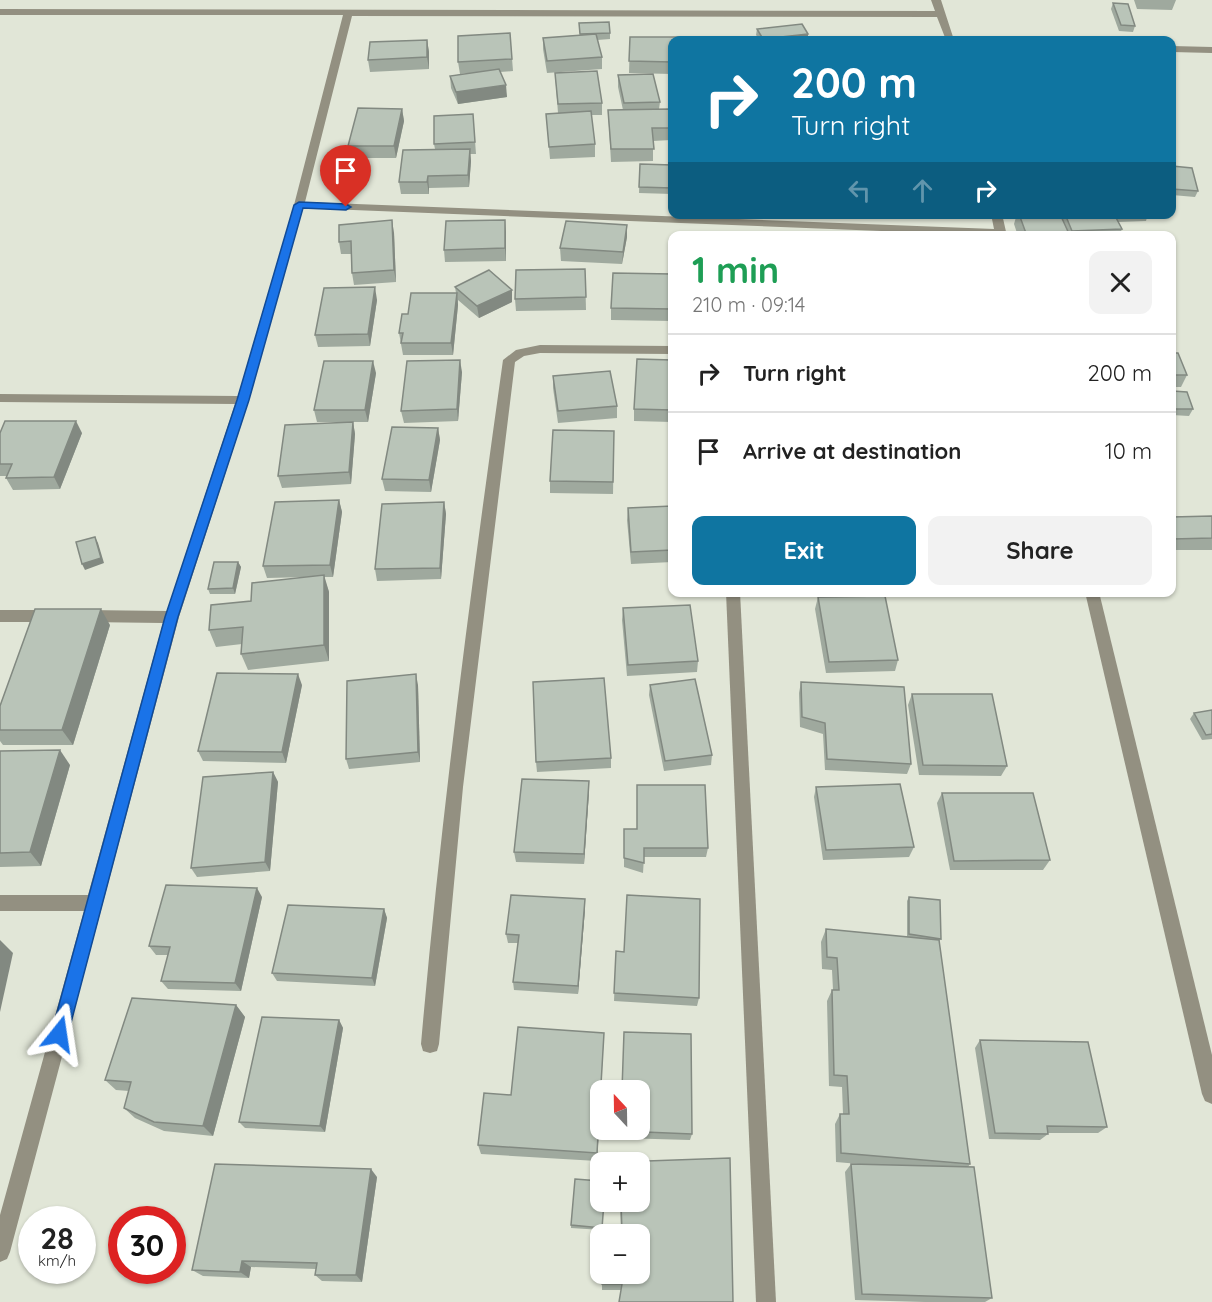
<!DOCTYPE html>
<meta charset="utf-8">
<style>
body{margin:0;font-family:Quicksand,sans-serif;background:#f2f2f2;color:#222;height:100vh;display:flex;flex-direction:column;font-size:22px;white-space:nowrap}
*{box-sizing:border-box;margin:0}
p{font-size:20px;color:#767676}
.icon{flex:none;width:33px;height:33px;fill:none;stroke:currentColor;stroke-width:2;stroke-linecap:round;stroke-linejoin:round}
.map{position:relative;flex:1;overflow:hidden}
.drawer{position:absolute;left:668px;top:231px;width:508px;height:366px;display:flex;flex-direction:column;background:#fff;border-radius:12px;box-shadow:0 2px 4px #0004}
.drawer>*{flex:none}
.hud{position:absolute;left:668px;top:36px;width:508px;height:183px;border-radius:12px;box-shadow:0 2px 4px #0004;background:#0f75a1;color:#fff;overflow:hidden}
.needle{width:39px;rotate:338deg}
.buttons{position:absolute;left:590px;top:1080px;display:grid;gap:12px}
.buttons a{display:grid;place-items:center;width:60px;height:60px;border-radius:12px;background:#fff;box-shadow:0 2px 4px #0004;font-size:30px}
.speed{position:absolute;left:18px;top:1206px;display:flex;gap:12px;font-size:30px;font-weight:700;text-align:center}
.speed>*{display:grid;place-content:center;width:78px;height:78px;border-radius:50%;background:#fff;box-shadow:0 2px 4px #0004;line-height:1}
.speed small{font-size:15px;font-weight:400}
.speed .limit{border:9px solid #d22;background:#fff;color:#111}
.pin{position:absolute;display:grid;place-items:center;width:51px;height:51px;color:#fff;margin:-62px -26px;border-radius:50% 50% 50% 0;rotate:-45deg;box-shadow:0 0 6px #0007}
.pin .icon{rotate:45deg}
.me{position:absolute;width:66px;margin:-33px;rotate:15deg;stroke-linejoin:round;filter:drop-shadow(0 0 4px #0008)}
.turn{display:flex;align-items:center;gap:21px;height:126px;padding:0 24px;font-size:27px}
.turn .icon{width:78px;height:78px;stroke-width:2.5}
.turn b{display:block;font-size:42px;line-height:51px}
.lanes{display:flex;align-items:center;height:57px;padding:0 24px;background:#0003;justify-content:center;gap:30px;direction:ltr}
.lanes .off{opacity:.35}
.round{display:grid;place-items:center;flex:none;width:63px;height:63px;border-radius:12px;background:#f2f2f2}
.summary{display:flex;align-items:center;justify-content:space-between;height:102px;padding:0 24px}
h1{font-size:36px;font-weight:700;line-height:45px;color:#1e9e55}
.primary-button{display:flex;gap:12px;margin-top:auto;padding:12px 24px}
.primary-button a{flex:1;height:69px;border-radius:12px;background:#0f75a1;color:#fff;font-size:24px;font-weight:700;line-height:69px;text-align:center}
.primary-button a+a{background:#f2f2f2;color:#222}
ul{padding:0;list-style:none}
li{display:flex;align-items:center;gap:18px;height:78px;padding:0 24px;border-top:2px solid #e0e0e0}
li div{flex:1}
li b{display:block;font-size:22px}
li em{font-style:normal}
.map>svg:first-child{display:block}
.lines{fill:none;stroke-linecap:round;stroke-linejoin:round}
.minor{fill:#939081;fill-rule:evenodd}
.wall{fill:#9fa99e}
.shaded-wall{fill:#828981}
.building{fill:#b9c4b8;stroke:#828981;stroke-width:1.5}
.route{fill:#1a73e8;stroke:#114b97;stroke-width:1.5}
</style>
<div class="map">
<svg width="1212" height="1302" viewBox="0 0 1212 1302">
<rect width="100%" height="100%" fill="#e1e6d7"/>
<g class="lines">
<!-- minor -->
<g class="minor">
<path d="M931,0h10l13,40h-8l-9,-23 -585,-1 -47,186 689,27 -3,-15h11l5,22 -704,-28 -54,192 -70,217 -169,635 -3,7 -7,3v-47l84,-304h-84v-16h88l75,-272 -78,-1 -5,-2 -2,-4 2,-4 5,-2 82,1 68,-207 -235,-2v-8l238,2 56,-191 49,-190h-343v-6l935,2z"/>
<path d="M1172,46l40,1v6l-40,-1z"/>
<path d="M540,345l132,1v8l-132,-1 -16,3 -9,6 -52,425 -24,257 -2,7 -7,2 -7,-2 -2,-7c20,-229 50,-456 82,-684l13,-10z"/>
<path d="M726,592h14l36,710h-20z"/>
<path d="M1085,592h14l113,463v49l-7,-3 -3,-7z"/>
<path d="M0,610h52l5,2 2,4 -2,4 -5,2h-52z"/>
</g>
</g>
<!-- wall -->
<g class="wall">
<path d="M1134,0h42l-4,10 -35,-1z"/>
<path d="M1113,3l22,23 -2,6 -14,-1 -8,-22z"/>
<path d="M579,23l31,10v6l-13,1 5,17v12l-55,4 -4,-24v-11l37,-3z"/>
<path d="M757,29l51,5v6h-48l-4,-5z"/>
<path d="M510,33l3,38 -13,1 7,25 -49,7 -7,-16 -1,-12 20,-3 -10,1 -2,-12z"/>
<path d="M630,37l42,3v34l-43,-1z"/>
<path d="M427,40l2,12v17l-59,3 -2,-12z"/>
<path d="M555,73l47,30v12h-11l4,29v13l-45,2 -4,-45 12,-1z"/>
<path d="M618,75l42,27 -1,7 12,19v12l-18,1v20l-42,1 -3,-52h15l-5,-23z"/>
<path d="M669,76h3v20h-1l-2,-14z"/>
<path d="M402,109l2,12 -8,37h-45l-3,-12z"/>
<path d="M1172,110l3,5 -2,7h-1z"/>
<path d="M473,114l3,40h-6l1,7 -2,26 -40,1v6h-28l-2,-12 36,-33 -1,-5z"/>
<path d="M640,164l32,1v29l-33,-1z"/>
<path d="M1172,166l26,25 -3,6 -23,-2z"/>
<path d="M1017,214h131l-2,7 -28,1 4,7 -3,7h-101l-4,-12z"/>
<path d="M506,232v29l-61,1 -1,-12z"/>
<path d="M394,233l2,49 -42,3 -2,-12 -1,-19h-10l-2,-12z"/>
<path d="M627,237l-5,27 -61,-3 -1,-13z"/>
<path d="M585,269l1,41 -70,1 -1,-12z"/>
<path d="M672,274v47l-61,-1v-12z"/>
<path d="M455,287l57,15 -33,16 -21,-18v5l-5,50h-50l-4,-22 9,-19 48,-21z"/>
<path d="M377,300l-7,46 -52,1 -3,-12z"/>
<path d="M1172,353l15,22 -6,12h-9z"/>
<path d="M672,360v62l-38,-1v-12z"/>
<path d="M462,372l-4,49 -54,2 -3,-12z"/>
<path d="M376,373l-8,49h-51l-3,-12z"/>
<path d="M553,376l64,30v12l-59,5 -5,-35z"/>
<path d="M1172,391l21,18 -4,7 -17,-1z"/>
<path d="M353,422l2,12 -4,50 -69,4 -4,-12z"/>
<path d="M438,428l2,12 -9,52 -46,-1 -3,-12z"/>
<path d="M614,431l-1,63 -63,-1v-12z"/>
<path d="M0,433h82l-22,56 -47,1 -7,-12 1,-2h-7z"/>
<path d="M339,500l3,12 -9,65h-9l5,15v69l-81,9 -7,-16 1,-10 -26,3 -7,-17 42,-29 57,-24 -41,1 -4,-12z"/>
<path d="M444,502l2,12 -5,65 -64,2 -2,-12z"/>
<path d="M672,506v56l-41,2 -4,-44 1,-12z"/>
<path d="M1212,516v34h-40v-33z"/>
<path d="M238,562l3,5 -6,27h-25l-2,-5z"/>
<path d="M818,597l80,63 -3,11 -69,2 -11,-64z"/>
<path d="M623,608l75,53 -1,11 -70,4 -5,-56z"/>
<path d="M110,625l-37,120h-70l-3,-4v-35z"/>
<path d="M801,682l110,82 -4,10 -82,-4 -2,-36 -23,-7 -1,-34z"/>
<path d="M302,685l-16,78 -83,-2 -5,-10z"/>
<path d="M418,685l2,77 -71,7 -3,-10z"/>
<path d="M650,685l62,70 -1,10 -47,6 -15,-76z"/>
<path d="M912,694l95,72 -6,10 -82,-1 -11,-70z"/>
<path d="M1212,710v29l-10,1 -12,-21 4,-6z"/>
<path d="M0,751l70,14 -29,101 -41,1z"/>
<path d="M611,758v10l-74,4 -1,-10z"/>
<path d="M273,772l5,10 -8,89 -73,6 -6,-9z"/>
<path d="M589,781v10l-5,73 -68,-2 -2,-10z"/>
<path d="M637,785l71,63 -2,9h-62l-1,16 -19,-6v-38h13z"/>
<path d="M816,787l98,60 -5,10 -86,3 -9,-63z"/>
<path d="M942,793l108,67 -7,10h-93l-13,-67z"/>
<path d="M262,897l-21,94 -73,-2 -7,-8 7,-26h-12l-7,-9z"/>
<path d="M909,897l32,42 -2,2 31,223 -2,3 24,131 -7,4h-60l-70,-2 -10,-128 6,-8h8l-23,-2 -1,-38 5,-10h3l-1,-27 -13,-1 -2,-85 5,-11h1l-1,-20 -10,-1 -1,-27 5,-13 81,8v-36z"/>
<path d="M384,909l3,9 -12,68 -98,-5 -5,-8z"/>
<path d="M585,909l-7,85 -64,-4 -1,-8 5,-39h-10l-2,-9z"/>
<path d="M616,951l8,1 75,46 -2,8 -83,-5z"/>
<path d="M236,1005l9,12 -32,119 -49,-5 -29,-13 -11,-10 5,-17 -13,-1 -11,-10z"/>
<path d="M339,1020l4,8 -18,104 -80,-4 -6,-6z"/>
<path d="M604,1033l-7,128 -116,-7 -3,-9 33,-50z"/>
<path d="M980,1040l127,87 -9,6h-51l1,1 -8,6 -51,-1 -14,-91z"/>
<path d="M621,1130l71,4 -2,6 -70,-2z"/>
<path d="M730,1158l-109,132h-19v-16l19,-42 -1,-30h19z"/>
<path d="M377,1177l-15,105 -40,-1 -7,-6 1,-6 -65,-2 -2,11 -46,-2 -11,-6z"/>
<path d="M604,1202l-2,28 -31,-2v-3z"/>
</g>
<!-- shaded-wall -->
<g class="shaded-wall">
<path d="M808,34v6h-45v-1z"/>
<path d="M427,40l2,12v17l-2,-12z"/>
<path d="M506,85l1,12 -49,7 -2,-12z"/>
<path d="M402,109l2,12 -8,37 -2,-12z"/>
<path d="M470,149l1,12 -2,26 -1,-12z"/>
<path d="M428,176l1,12v6l-2,-12z"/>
<path d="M392,220l2,13 2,49 -2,-12z"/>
<path d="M505,220l1,12v29l-1,-13z"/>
<path d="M627,225v12l-5,27 1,-12z"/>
<path d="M375,287l2,13 -7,46 -2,-12z"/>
<path d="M512,290v12l-33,16 -2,-12z"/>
<path d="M457,293l1,12 -5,50 -2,-12z"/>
<path d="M460,360l2,12 -4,49 -1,-12z"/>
<path d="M373,361l3,12 -8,49 -3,-12z"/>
<path d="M76,421l6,12 -22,56 -6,-12z"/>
<path d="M353,422l2,12 -4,50 -2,-12z"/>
<path d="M438,428l2,12 -9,52 -2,-12z"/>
<path d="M339,500l3,12 -9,65 -3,-12z"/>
<path d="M444,502l2,12 -5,65 -1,-11z"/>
<path d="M95,537l3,6 6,20 -19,7 -3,-6z"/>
<path d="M238,562l3,5 -6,27 -2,-6z"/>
<path d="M324,575l5,17v69l-5,-16z"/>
<path d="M101,609l9,16 -37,120 -11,-15z"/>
<path d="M298,674l4,11 -16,78 -4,-11z"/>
<path d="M416,674l2,11 2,77 -2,-10z"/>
<path d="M60,750l10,15 -29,101 -11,-14z"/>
<path d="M273,772l5,10 -8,89 -5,-9z"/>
<path d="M589,781v10l-5,73v-10z"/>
<path d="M257,888l5,9 -21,94 -6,-8z"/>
<path d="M585,899v10l-7,85v-8z"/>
<path d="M384,909l3,9 -12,68 -3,-8z"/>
<path d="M0,940l13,13 -13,59z"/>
<path d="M236,1005l9,12 -32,119 -10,-10z"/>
<path d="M339,1020l4,8 -18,104 -5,-6z"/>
<path d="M600,1102v12l-3,47v-8z"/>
<path d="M371,1169l6,8 -15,105 -6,-7z"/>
<path d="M242,1261l9,6 -2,11 -9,-6z"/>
</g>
<!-- building -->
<g class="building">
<path d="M1113,3l15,1 7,22 -14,-1z"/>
<path d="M609,22l1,11 -30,1 -1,-11z"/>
<path d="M802,24l6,10 -45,5 -6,-10z"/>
<path d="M510,33l2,26 -54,3v-26z"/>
<path d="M596,34l6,23 -55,4 -4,-23z"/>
<path d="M630,37h59v3h-17v22l-43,-1z"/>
<path d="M822,37h39l1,3h-39z"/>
<path d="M427,40v17l-59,3 2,-18z"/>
<path d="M499,69l7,16 -50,7 -6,-16z"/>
<path d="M597,71l5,32 -44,1 -3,-31z"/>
<path d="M653,74l7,28 -36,1 -6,-28z"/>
<path d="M669,76h3v14h-1z"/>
<path d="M358,108l44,1 -8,37h-46z"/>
<path d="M669,109l2,19h-19l2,21h-43l-3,-39z"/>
<path d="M591,111l4,33 -46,3 -3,-33z"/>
<path d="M473,114l2,28 -41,2v-28z"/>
<path d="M470,149l-2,26 -40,1 -1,6h-28l4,-32z"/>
<path d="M640,164l32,1v23l-33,-1z"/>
<path d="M1172,166l20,2 6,23 -26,-2z"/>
<path d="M1019,214h41l10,22h-43z"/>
<path d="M1065,214h49l8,15 -50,2z"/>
<path d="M392,220l2,50 -42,3 -1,-32 -12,1v-17z"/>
<path d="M505,220v28l-61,2 2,-29z"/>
<path d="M566,221l61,4 -4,27 -63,-4z"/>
<path d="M585,269l1,28 -71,2 1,-29z"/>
<path d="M489,270l23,20 -35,16 -22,-19z"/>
<path d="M613,273l59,1v35l-61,-1z"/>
<path d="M375,287l-7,47 -53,1 9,-47z"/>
<path d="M411,293h46l-6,50h-50l2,-10h-4l3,-19h6z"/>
<path d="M1172,353h6l9,22h-15z"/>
<path d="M637,359l35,1v50l-38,-1z"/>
<path d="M460,360l-3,49 -56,2 6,-50z"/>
<path d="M324,361h49l-8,49h-51z"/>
<path d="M610,371l7,35 -59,5 -5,-35z"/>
<path d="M1172,391l15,1 6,17h-21z"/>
<path d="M5,421h71l-22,56 -48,1 6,-14h-12v-31z"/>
<path d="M353,422l-4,50 -71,4 7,-51z"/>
<path d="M392,427l46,1 -9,52 -47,-1z"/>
<path d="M553,430l61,1 -1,51 -63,-1z"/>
<path d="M339,500l-9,65 -67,1 12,-64z"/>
<path d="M444,502l-4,66 -65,1 7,-65z"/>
<path d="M672,506v44l-41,2 -3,-44z"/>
<path d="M1212,516v22l-40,1v-22z"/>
<path d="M95,537l6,21 -19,6 -6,-22z"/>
<path d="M214,562h24l-5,26 -25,1z"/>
<path d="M324,575v70l-83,9 2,-27 -34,3 2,-25 40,-4 1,-18z"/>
<path d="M885,596l13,64 -69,2 -11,-65z"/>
<path d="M690,605l8,56 -70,4 -5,-57z"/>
<path d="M35,609h66l-39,121h-62v-24z"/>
<path d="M217,673l81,1 -16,78 -84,-1z"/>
<path d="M416,674l2,78 -72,7 1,-78z"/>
<path d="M604,678l7,80 -75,4 -3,-80z"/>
<path d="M695,679l17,76 -47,6 -15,-76z"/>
<path d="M801,682l103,5 7,77 -84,-5 -2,-36 -23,-6z"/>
<path d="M912,694h80l15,72 -84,-1z"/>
<path d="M1212,710v24l-6,1 -12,-22z"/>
<path d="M60,750l-30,102 -30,1v-102z"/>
<path d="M273,772l-8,90 -74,6 12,-91z"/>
<path d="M522,779l67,2 -5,73 -70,-2z"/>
<path d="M900,784l14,63 -88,3 -10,-63z"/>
<path d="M637,785h68l3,63h-64v15l-20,-5v-29h13z"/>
<path d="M942,793h91l17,67 -96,1z"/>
<path d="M166,885l91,3 -22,95 -74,-2 9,-34 -21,-1z"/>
<path d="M511,895l74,4 -7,87 -65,-4 6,-47 -13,-1z"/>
<path d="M627,895l73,4 -1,99 -85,-5 2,-42 8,1z"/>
<path d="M909,897l31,3 1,39 -32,-5z"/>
<path d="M288,905l96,4 -12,69 -100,-5z"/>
<path d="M826,929l113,11 31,224 -129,-11 -1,-39h9l-2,-38 -13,-1 -2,-85h7l-2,-32 -10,-1z"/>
<path d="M132,998l104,7 -33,121 -49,-4 -30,-14 7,-26 -26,-2z"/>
<path d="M262,1017l77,3 -19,106 -81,-4z"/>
<path d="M518,1027l86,6 -7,120 -119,-8 6,-52 27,2z"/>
<path d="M624,1032l67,2 1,100 -71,-3v-1h18v-40h-17z"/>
<path d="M980,1040l108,2 19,85 -60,-1 1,8 -53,-1z"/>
<path d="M730,1158l3,144h-114l3,-18h-20v-10h37v-40h-38v-1l21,-1 -1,-30h18v-40h-20z"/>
<path d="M215,1164l156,5 -15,106h-41l2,-12 -75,-2 -2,11 -48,-2z"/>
<path d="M851,1164l123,3 18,131 -130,-4z"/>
<path d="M575,1179l25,2v21h4l-2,26 -31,-3z"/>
</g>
<!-- route -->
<path class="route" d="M299,202l47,2 5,3 -5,3 -43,-2 -54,192 -71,217 -110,417 -3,5 -6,3 -6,-3 -2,-5 114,-417 72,-217 57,-195z"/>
</svg>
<div class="buttons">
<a><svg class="needle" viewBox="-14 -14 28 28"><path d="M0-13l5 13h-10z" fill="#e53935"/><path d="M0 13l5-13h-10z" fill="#767676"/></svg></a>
<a>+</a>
<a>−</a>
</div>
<div class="speed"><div>28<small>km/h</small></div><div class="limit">30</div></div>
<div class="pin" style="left:346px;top:207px;background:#d93025"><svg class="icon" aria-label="arrive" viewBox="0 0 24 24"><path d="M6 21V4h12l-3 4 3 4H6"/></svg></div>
<svg class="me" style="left:59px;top:1034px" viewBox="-20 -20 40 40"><path d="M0-17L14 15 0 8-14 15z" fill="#1a73e8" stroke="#fff" stroke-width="4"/></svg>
<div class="hud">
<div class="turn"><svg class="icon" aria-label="right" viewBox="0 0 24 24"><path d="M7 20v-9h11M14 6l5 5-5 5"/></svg><div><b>200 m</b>Turn right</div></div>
<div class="lanes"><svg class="icon off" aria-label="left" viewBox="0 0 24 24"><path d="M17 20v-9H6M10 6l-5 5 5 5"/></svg><svg class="icon off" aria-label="ahead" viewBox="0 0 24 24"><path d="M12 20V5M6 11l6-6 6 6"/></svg><svg class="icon" aria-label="right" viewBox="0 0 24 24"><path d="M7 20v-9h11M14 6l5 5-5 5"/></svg></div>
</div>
<section class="drawer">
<div class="summary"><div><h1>1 min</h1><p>210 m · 09:14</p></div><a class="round"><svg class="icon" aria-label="close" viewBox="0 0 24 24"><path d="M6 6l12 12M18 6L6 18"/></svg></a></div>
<ul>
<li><svg class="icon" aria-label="right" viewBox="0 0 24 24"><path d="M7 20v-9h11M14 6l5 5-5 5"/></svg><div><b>Turn right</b></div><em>200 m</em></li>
<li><svg class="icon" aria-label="arrive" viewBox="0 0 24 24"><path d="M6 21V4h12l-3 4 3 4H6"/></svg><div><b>Arrive at destination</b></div><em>10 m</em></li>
</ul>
<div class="primary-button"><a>Exit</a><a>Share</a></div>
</section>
</div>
